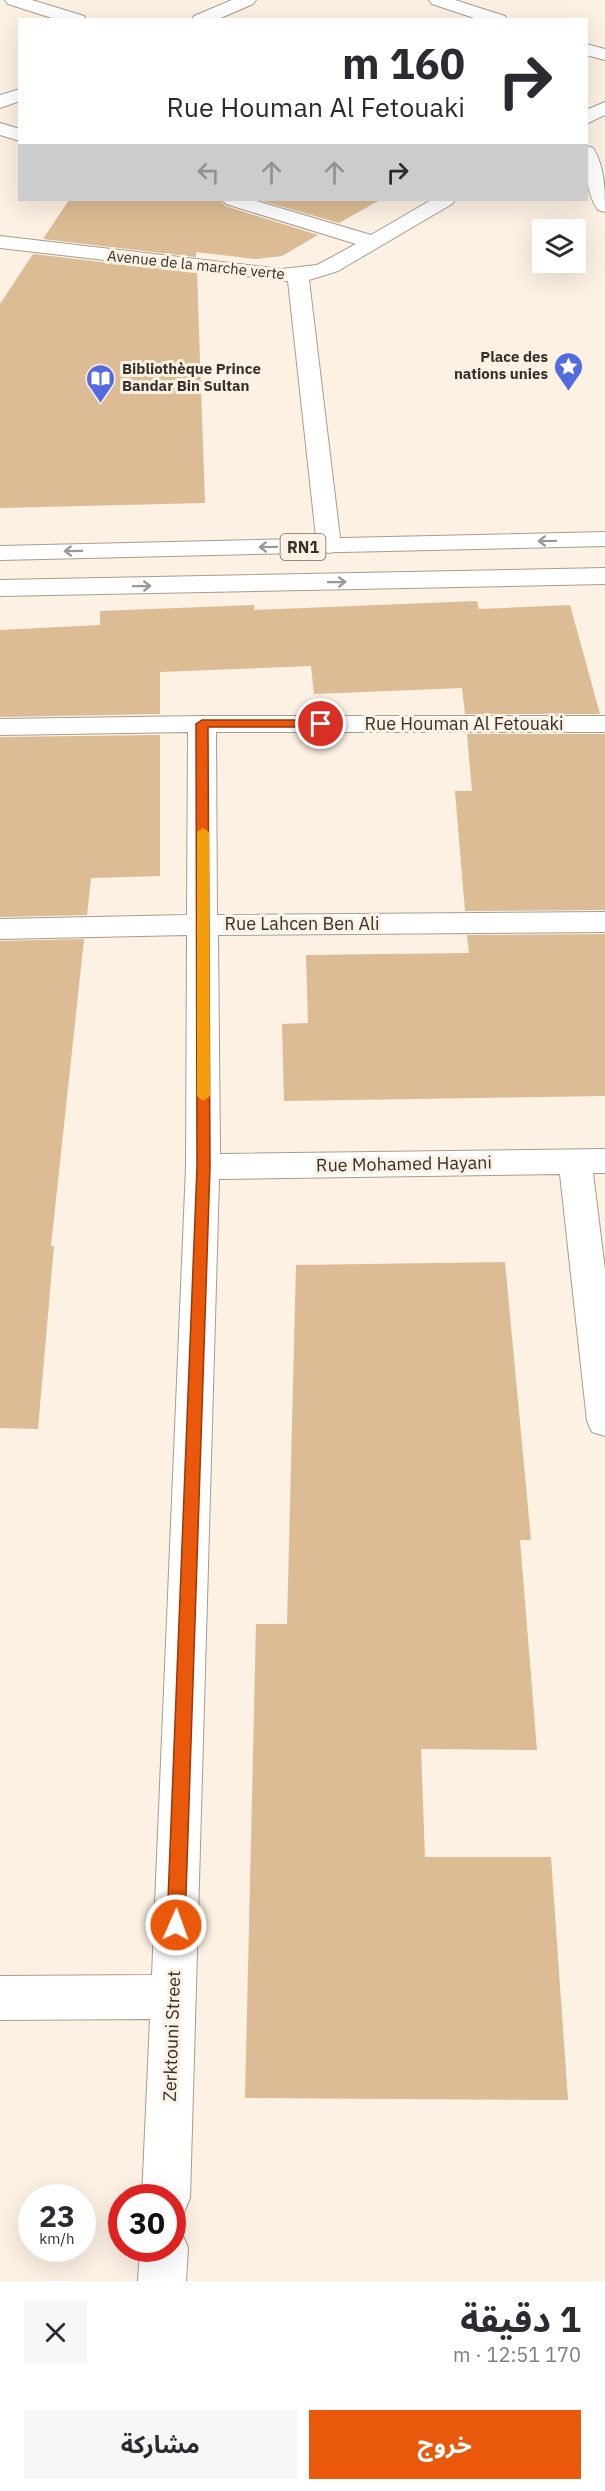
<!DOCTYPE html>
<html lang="ar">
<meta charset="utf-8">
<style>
body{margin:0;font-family:"IBM Plex Sans","Noto Sans Arabic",sans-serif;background:#f7f7f7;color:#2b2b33;direction:rtl;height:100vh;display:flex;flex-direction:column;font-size:22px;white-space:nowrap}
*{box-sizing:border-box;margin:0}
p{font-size:20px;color:#7c7c81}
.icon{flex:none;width:33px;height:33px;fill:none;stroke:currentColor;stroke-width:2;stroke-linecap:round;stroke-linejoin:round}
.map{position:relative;height:2281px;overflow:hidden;direction:ltr}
.details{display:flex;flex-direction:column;background:#fff;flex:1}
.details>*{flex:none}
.banner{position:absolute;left:18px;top:18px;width:570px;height:183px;border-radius:0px;box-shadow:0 6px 24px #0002;direction:rtl;background:#fff;color:#2b2b33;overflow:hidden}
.tools{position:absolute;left:532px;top:219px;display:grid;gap:12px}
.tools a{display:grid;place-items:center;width:54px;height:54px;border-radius:0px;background:#fff;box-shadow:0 6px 24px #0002;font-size:30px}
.speed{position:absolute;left:18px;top:2184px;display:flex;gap:12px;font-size:30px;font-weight:700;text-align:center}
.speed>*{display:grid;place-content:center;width:78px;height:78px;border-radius:50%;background:#fff;box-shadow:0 6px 24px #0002;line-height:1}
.speed small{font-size:15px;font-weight:400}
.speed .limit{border:9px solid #d22;background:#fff;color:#111}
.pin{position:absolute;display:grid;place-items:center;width:51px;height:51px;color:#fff;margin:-26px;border:3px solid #fff;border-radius:50%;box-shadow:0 2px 6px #0007}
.me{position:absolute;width:66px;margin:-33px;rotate:2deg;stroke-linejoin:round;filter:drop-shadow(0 0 4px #0008)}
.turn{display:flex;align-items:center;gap:21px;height:126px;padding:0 24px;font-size:27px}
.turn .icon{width:78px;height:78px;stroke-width:2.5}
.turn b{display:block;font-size:42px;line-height:51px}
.lanes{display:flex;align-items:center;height:57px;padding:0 24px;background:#0003;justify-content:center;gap:30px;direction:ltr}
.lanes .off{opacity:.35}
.round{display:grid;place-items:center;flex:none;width:63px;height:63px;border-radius:0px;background:#f7f7f7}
.overview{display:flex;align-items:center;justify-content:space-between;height:102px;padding:0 24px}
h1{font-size:36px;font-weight:700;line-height:45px}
.action{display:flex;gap:12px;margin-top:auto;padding:12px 24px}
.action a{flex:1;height:69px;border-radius:0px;background:#ea580c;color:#fff;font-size:24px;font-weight:700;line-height:69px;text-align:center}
.action a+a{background:#f7f7f7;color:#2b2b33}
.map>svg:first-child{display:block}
.building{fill:#dbbc94}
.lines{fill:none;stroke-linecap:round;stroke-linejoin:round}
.minor-casing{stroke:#a79c8f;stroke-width:2}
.major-casing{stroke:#a79c8f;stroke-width:2}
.minor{fill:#fff;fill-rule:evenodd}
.major{fill:#fff;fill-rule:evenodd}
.oneway{stroke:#9a9896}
.route{fill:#ea580c;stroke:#983908;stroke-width:1.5}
.slow{fill:#f59e0b}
.labels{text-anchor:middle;stroke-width:6;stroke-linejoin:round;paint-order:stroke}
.far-street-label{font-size:15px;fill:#36312c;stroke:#fcf1e3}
.far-poi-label{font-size:15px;font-weight:bold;fill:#36312c;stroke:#fcf1e3;text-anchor:end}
.shield{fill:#fcf1e3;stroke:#716b63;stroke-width:1.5}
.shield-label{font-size:16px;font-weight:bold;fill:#36312c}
.street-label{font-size:18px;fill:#36312c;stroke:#fcf1e3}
</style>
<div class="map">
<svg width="605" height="2281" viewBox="0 0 605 2281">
<rect width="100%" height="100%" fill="#fcf1e3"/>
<!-- building -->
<g class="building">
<path d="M69,200h152l4,6 93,29 -36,21 -26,3 -60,-7v5l-153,-18z"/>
<path d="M259,200h121l-41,23z"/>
<path d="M33,254l164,19 8,230 -205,5v-204z"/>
<path d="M477,601l2,8 91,-4 30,109h-135l-3,-26 -148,6 -3,-28 -151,6v42l-160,3v-87l100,-5v-14l154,-6v5z"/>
<path d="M467,734h138v176l-140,1 -10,-120h17z"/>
<path d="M160,735v141l-69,2 -4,37 -87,2v-180z"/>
<path d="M605,934v162l-321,5 -2,-77 26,-1 -2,-68 163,-2 -2,-18z"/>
<path d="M84,939l-33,307h3l-16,183 -38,-1v-487z"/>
<path d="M505,1262l26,278h-11l17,210 -116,-1 4,108h126l17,243 -323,-2 11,-474h31l9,-359z"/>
</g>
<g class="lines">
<defs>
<g id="minor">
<path d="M5,0h27l52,16 2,4h-28l-50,-16z"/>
<path d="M232,0h24l-3,4 -37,16h-24l2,-4z"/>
<path d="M429,0h26l50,16 2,4h-27l-48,-16z"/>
<path d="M586,44l19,5v11l-19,-5z"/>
<path d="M20,89v12l-20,7v-13z"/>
<path d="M605,102v13l-19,9v-14z"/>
<path d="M0,123l20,6v12l-20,-6z"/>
<path d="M586,146l7,2c12,19 12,42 12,64l-7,-2c-13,-19 -12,-42 -12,-64z"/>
<path d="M223,200h30l118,35 60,-35h24l-3,4 -114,67 -29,9 32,266 -3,5 -9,2 -9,-2 -3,-5 -29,-265 -288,-33v-12l282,33 35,-4 39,-21 -130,-40z"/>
<path d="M202,716h403v16h-389l1,183 388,-3v20l-387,3 2,219 385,-5v24h-12l12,97v166l-13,-4 -5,-11 -27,-247 -341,5 -29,1019 -7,17 -11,4v-21h-30l8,-179 -150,1v-44l152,-1 34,-808 1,-232 -187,4v-20l187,-4 1,-183 -188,3v-16z"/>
<path d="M172,2227l9,4 7,17 -2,33h-48l2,-33h32z"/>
</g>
<g id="major">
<path d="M605,532v14l-605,14v-14z"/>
<path d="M605,568v16l-605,12v-16z"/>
</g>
</defs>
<!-- minor casing -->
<use href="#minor" class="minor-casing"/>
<!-- major casing -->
<use href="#major" class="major-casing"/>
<!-- minor -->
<use href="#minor" class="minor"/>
<!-- major -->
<use href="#major" class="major"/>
</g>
<!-- one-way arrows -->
<defs><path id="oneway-shaft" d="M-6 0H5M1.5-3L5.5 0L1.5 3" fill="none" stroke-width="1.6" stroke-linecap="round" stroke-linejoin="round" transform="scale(1.5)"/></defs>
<g class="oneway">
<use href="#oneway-shaft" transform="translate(547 541) rotate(179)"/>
<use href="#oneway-shaft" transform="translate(268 547) rotate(179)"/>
<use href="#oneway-shaft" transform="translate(73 551) rotate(179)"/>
<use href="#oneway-shaft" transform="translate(337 582) rotate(-1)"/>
<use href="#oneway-shaft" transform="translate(142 586) rotate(-1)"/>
</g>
<!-- route -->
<path class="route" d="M202,720h119l5,4 -5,3h-113l2,440 -25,758 -2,7 -7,2 -6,-2 -3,-7 30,-758 -1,-443z"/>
<!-- slow -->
<path class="slow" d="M203,828l6,4 1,264 -7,5 -6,-5v-264z"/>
<!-- icons -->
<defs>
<symbol id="sight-pin" viewBox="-11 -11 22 30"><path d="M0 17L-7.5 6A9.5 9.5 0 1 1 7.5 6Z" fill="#546ae0" stroke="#fcf1e3"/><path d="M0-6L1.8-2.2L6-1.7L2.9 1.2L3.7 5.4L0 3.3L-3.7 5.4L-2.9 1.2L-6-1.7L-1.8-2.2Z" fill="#fff"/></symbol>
<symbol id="library-pin" viewBox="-11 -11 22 30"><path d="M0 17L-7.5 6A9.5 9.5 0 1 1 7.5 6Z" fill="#546ae0" stroke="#fcf1e3"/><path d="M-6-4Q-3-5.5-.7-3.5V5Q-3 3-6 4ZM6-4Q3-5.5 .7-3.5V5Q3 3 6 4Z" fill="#fff"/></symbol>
</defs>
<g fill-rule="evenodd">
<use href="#sight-pin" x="552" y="350" width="33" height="45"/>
<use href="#library-pin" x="84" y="362" width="33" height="45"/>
</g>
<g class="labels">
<!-- far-street labels -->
<g class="far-street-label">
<text transform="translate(196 265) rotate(6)" y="5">Avenue de la marche verte</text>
</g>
<!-- far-poi labels -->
<g class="far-poi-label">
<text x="548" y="362">Place des<tspan x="548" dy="17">nations unies</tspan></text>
<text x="122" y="374" text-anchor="start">Bibliothèque Prince<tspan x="122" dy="17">Bandar Bin Sultan</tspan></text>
</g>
<!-- shield labels -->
<rect class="shield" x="280.5" y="534" width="45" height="26" rx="4.5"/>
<g class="shield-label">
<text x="303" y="553">RN1</text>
</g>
<!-- street labels -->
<g class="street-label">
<text x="464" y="730">Rue Houman Al Fetouaki</text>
<text x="302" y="930">Rue Lahcen Ben Ali</text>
<text transform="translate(404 1164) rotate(-1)" y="6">Rue Mohamed Hayani</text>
<text transform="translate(172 2036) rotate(-88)" y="6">Zerktouni Street</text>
</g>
</g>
</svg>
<div class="tools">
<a><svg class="icon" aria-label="layers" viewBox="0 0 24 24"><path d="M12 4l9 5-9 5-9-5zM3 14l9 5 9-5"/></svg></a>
</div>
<div class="speed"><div>23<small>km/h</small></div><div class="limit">30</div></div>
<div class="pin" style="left:321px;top:724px;background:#d93025"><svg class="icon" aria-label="arrive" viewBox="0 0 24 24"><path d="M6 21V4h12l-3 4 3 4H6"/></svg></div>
<svg class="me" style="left:176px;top:1925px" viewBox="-20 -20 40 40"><circle r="17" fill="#ea580c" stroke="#fff" stroke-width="3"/><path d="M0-11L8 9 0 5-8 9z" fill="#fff"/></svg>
<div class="banner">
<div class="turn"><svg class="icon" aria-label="right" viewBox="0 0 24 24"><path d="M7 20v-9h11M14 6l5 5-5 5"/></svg><div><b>160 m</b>Rue Houman Al Fetouaki</div></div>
<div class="lanes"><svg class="icon off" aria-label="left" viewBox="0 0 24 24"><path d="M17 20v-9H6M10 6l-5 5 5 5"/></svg><svg class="icon off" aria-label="ahead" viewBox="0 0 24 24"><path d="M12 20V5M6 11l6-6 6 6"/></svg><svg class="icon off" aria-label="ahead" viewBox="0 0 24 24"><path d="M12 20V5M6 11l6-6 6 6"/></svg><svg class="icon" aria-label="right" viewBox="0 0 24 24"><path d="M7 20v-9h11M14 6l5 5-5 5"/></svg></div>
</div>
</div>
<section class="details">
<div class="overview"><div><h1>1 دقيقة</h1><p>170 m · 12:51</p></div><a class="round"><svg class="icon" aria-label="close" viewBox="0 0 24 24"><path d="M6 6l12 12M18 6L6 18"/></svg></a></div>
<div class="action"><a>خروج</a><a>مشاركة</a></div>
</section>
